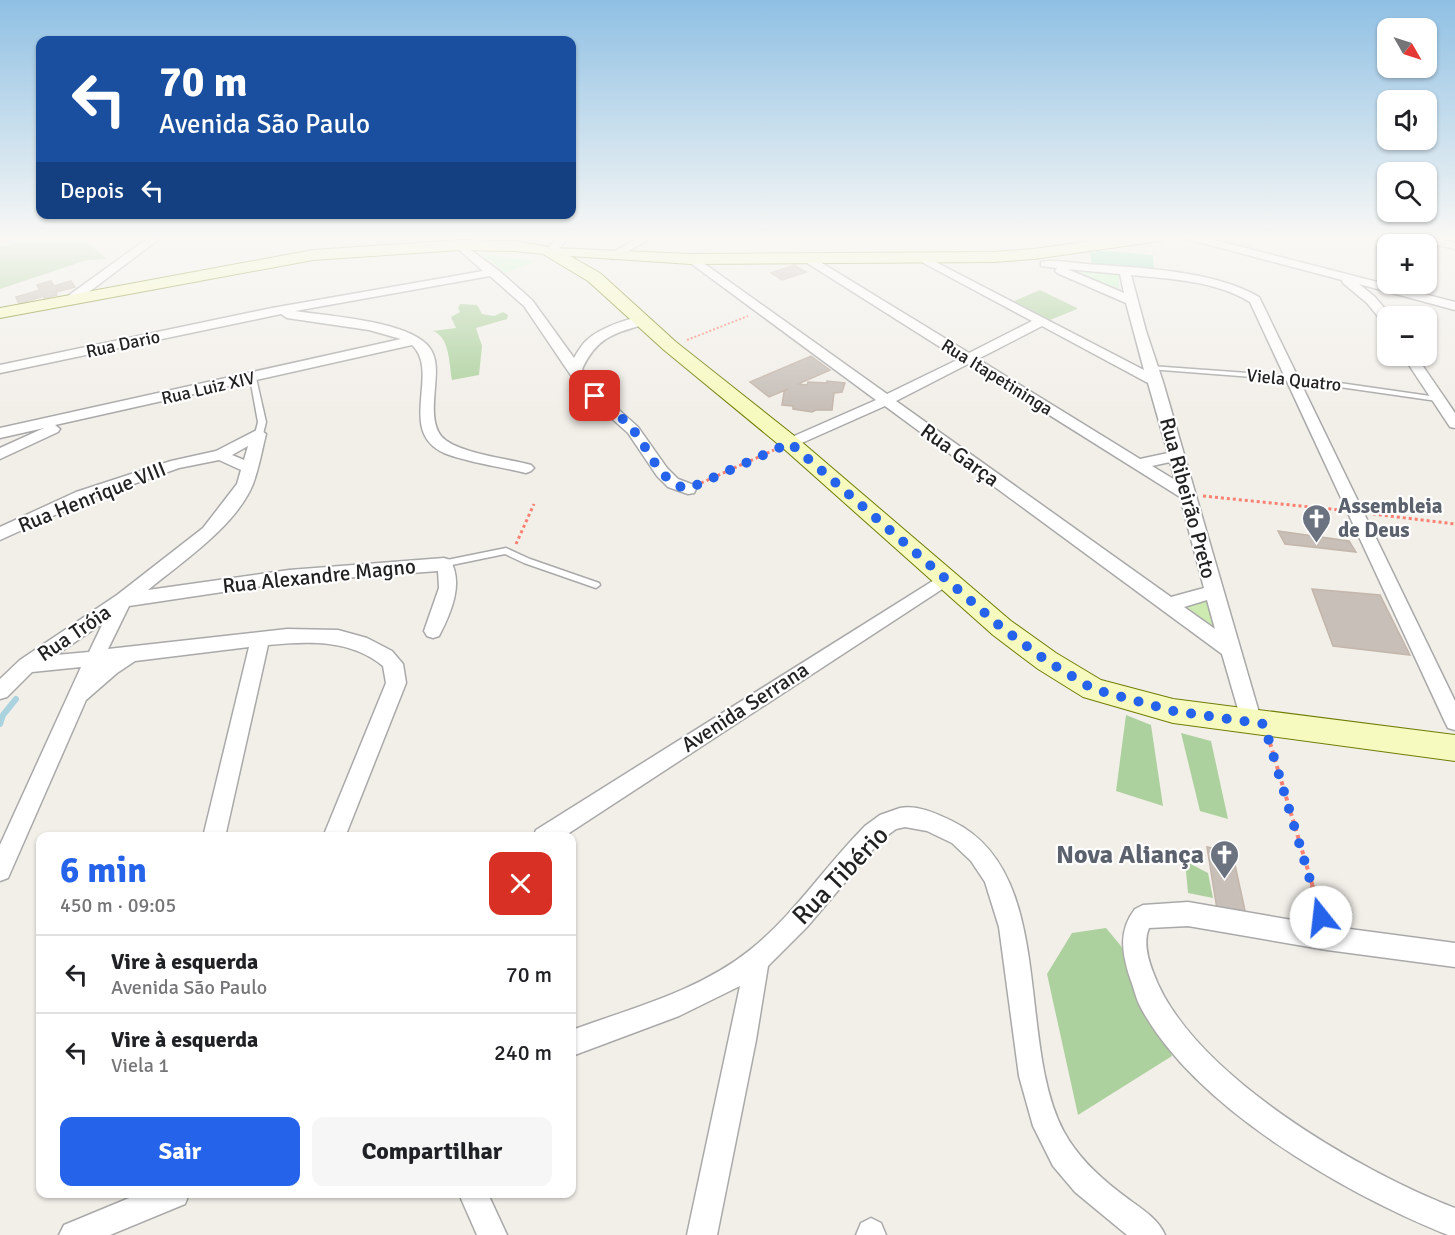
<!DOCTYPE html>
<html lang="pt">
<meta charset="utf-8">
<style>
body{margin:0;font-family:Signika,sans-serif;background:#f6f6f6;color:#202124;height:100vh;display:flex;flex-direction:column;font-size:22px;white-space:nowrap}
*{box-sizing:border-box;margin:0}
p{font-size:20px;color:#757577}
.icon{flex:none;width:33px;height:33px;fill:none;stroke:currentColor;stroke-width:2;stroke-linecap:round;stroke-linejoin:round}
.map{position:relative;flex:1;overflow:hidden}
.panel{position:absolute;left:36px;top:832px;width:540px;height:366px;display:flex;flex-direction:column;background:#fff;border-radius:12px;box-shadow:0 2px 4px #0004}
.panel>*{flex:none}
.top-card{position:absolute;left:36px;top:36px;width:540px;height:183px;border-radius:12px;box-shadow:0 2px 4px #0004;background:#1a4fa0;color:#fff;overflow:hidden}
.needle{width:39px;rotate:129deg}
.buttons{position:absolute;left:1377px;top:18px;display:grid;gap:12px}
.buttons a{display:grid;place-items:center;width:60px;height:60px;border-radius:12px;background:#fff;box-shadow:0 2px 4px #0004;font-size:30px}
.pin{position:absolute;display:grid;place-items:center;width:51px;height:51px;color:#fff;margin:-26px;border-radius:12px;box-shadow:0 3px 9px #0006}
.me{position:absolute;width:66px;margin:-33px;rotate:344deg;stroke-linejoin:round;filter:drop-shadow(0 0 4px #0008)}
.turn{display:flex;align-items:center;gap:21px;height:126px;padding:0 24px;font-size:27px}
.turn .icon{width:78px;height:78px;stroke-width:2.5}
.turn b{display:block;font-size:42px;line-height:51px}
.then{display:flex;align-items:center;height:57px;padding:0 24px;background:#0003;gap:12px;font-size:22px}
.round{display:grid;place-items:center;flex:none;width:63px;height:63px;border-radius:12px;background:#f6f6f6}
.summary{display:flex;align-items:center;justify-content:space-between;height:102px;padding:0 24px}
h1{font-size:36px;font-weight:700;line-height:45px;color:#2563eb}
.action{display:flex;gap:12px;margin-top:auto;padding:12px 24px}
.action a{flex:1;height:69px;border-radius:12px;background:#2563eb;color:#fff;font-size:24px;font-weight:700;line-height:69px;text-align:center}
.action a+a{background:#f6f6f6;color:#202124}
ul{padding:0;list-style:none}
li{display:flex;align-items:center;gap:18px;height:78px;padding:0 24px;border-top:2px solid #e0e0e0}
li div{flex:1}
li b{display:block;font-size:22px}
li em{font-style:normal}
.map>svg:first-child{display:block}
.grass{fill:#cdebb0}
.forest{fill:#add19e}
.park{fill:#c8facc}
.pitch{fill:#88e0be}
.lines{fill:none;stroke-linecap:round;stroke-linejoin:round}
.stream{stroke:#aad3df;stroke-width:6}
.building{fill:#c7bfb8;stroke:#c4b6ab;stroke-width:1.5}
.service-casing{stroke:#a9a9a9;stroke-width:3}
.minor-casing{stroke:#a9a9a9;stroke-width:3}
.secondary-casing{stroke:#707d05;stroke-width:2}
.path-far3{stroke:#fa8072;stroke-width:2;stroke-dasharray:2 2;stroke-linecap:butt}
.path-far2{stroke:#fa8072;stroke-width:3;stroke-dasharray:3 3;stroke-linecap:butt}
.path-far1{stroke:#fa8072;stroke-width:4;stroke-dasharray:4 4;stroke-linecap:butt}
.path{stroke:#fa8072;stroke-width:4.5;stroke-dasharray:4.5 4.5;stroke-linecap:butt}
.service{fill:#fff;fill-rule:evenodd}
.minor{fill:#fff;fill-rule:evenodd}
.secondary{fill:#f7fabf;fill-rule:evenodd}
.route{stroke:#2563eb;stroke-width:10;stroke-dasharray:0 18}
.labels{text-anchor:middle;stroke-width:4.5;stroke-linejoin:round;paint-order:stroke}
.far-street-label{font-size:18px;fill:#222;stroke:#fff}
.street-label{font-size:21px;fill:#222;stroke:#fff}
.worship-label{font-size:21px;font-weight:bold;fill:#5b616d;stroke:#fff;text-anchor:start}
.near-worship-label{font-size:26px;font-weight:bold;fill:#5b616d;stroke:#fff;text-anchor:end}
.near-street-label{font-size:26px;fill:#222;stroke:#fff}
</style>
<div class="map">
<svg width="1455" height="1235" viewBox="0 0 1455 1235">
<rect width="100%" height="100%" fill="#f2efe9"/>
<!-- grass -->
<path class="grass" d="M1212,595l9,44 -49,-33z"/>
<!-- forest -->
<g class="forest">
<path d="M6,236h74l27,23 -20,1 -87,29v-43l12,-1z"/>
<path d="M1040,290l37,18v1l-27,11 -36,-19z"/>
<path d="M460,304l17,1 5,9 12,2 9,-4 5,3 -1,4 -31,9 6,18 -3,29 -27,5c-3,-16 -2,-43 -19,-49l23,-3 -5,-11 9,-5 -2,-4z"/>
<path d="M1126,715l25,10 12,81 -47,-15z"/>
<path d="M1181,733l30,8 17,78 -28,-8z"/>
<path d="M1185,861l23,12 5,25 -25,-5z"/>
<path d="M1106,928l15,18 51,110 -94,59 -31,-141 25,-41z"/>
</g>
<!-- park -->
<g class="park">
<path d="M482,254l54,7 -31,12z"/>
<path d="M1079,272l40,2v16z"/>
</g>
<!-- pitch -->
<path class="pitch" d="M1096,250l57,5 1,16 -62,-6 -2,-13 6,1z"/>
<g class="lines">
<!-- stream -->
<path class="stream" d="M0,724l3,-9 13,-16"/>
</g>
<!-- building -->
<g class="building">
<path d="M794,265l12,7 -24,8 -11,-7z"/>
<path d="M51,281l3,5 17,-5 4,6 -19,5 1,3 -13,3v-2l-25,8 -3,-7 24,-7 -3,-5z"/>
<path d="M811,356l19,14 -32,14 9,1 1,-3 19,1v-2l18,2 -3,9 -8,1 -2,17h-16l-4,2 -19,-3v-3l-11,-1 2,-13 4,-3 -19,8 -19,-15z"/>
<path d="M1278,531l71,10 7,11 -71,-8z"/>
<path d="M1312,589l68,6 30,60 -77,-9z"/>
<path d="M1207,847l25,4 14,64 -29,-6z"/>
</g>
<g class="lines">
<defs>
<g id="service">
<path d="M1151,366l140,10 146,21 3,2 -3,2 -146,-21 -142,-11v-2z"/>
<path d="M253,376l3,2 10,44 -3,12 -4,2 -4,-2 3,-12 -8,-44z"/>
<path d="M506,548l24,11 69,24 1,2 -4,3 -3,-1 -69,-24 -19,-9 -63,13 -4,-3 4,-3z"/>
</g>
<g id="minor">
<path d="M151,236h12l-90,68h-8v-6z"/>
<path d="M559,236h11l-15,17h-8l-2,-2z"/>
<path d="M642,236h13l-39,22 -4,1 -6,-3z"/>
<path d="M1078,236h15l14,7 -6,3z"/>
<path d="M1182,236h17l256,66v8l-96,-26 16,13 16,19h-3v9l-4,-1 -17,-21 -24,-20 -1,-3 -159,-42z"/>
<path d="M1407,236h19l29,7v6l-47,-11z"/>
<path d="M460,242l38,28 34,30 42,58c4,-7 8,-14 14,-19 11,-10 45,-24 58,-21l2,3 -2,3c-32,9 -49,13 -64,45l18,24 38,34 29,41 11,11 16,6 2,4 -2,4 -6,1 -20,-7 -11,-11 -29,-43 -38,-34 -20,-25 -46,-68 -34,-30 -195,35c33,5 114,10 134,36 9,11 7,28 6,40 -1,15 -4,36 6,49 14,17 69,23 90,29l3,3 -3,3 -5,2c-24,-6 -60,-11 -82,-20 -48,-22 -3,-81 -32,-108l-357,80 5,4 -2,3 -58,27v-11l44,-20 -44,10v-10l401,-89 -32,-9 -82,-12 -6,-4 -281,59v-8l272,-57 211,-37 -27,-24v-4z"/>
<path d="M922,255l222,115 -18,-67 -69,-30 -2,-2 2,-3 -16,-2v-4c14,-3 32,1 46,2 53,4 126,6 172,33l196,404v29l-7,-2 -3,-6 -195,-420c-34,-21 -79,-23 -119,-27l15,56 17,51 99,341 -3,6 -7,2 -7,-2 -3,-6 -20,-69 -337,-248 -90,40h-10l-2,-3 2,-3 91,-40 -191,-141 6,-3 4,1 192,137 72,-35 -155,-98v-4h8l157,96 63,-32 -114,-61v-4zM1067,269l53,5 4,19zM1042,326l106,57 20,70 -28,6 -162,-100zM968,364l212,133 24,91 -33,9 -275,-196zM1170,462l5,18 -23,-14zM1207,600l8,29 -31,-22z"/>
<path d="M1403,356h13l39,57v15l-5,-1z"/>
<path d="M259,429l7,5c-4,16 -7,34 -13,50 -17,42 -71,78 -105,106l141,-20 155,-12 6,2c14,23 1,53 -11,76l-6,2 -6,-2 -3,-5 15,-43 -1,-17 -149,11 -160,24 -21,43 179,-20 51,1 29,8 25,13 11,13 3,19 -61,154h-22l63,-154 -3,-17c-33,-27 -75,-25 -115,-21l-43,192h-22l46,-190 -114,14 -18,12 -31,27 -78,178 -8,3v-36l81,-178 -49,5 -25,25 -7,2v-20l20,-19 97,-65 86,-67 34,-44 4,-14 -22,-10 -40,8 -91,32 -88,40v-13l76,-35 95,-31 45,-10zM248,446l-4,14 -12,-5zM103,623l-14,29 -33,3z"/>
<path d="M947,572l6,2 3,4 -3,4 -390,255h-30l3,-7z"/>
<path d="M900,808c18,-3 35,5 52,13 106,51 63,220 112,311 13,24 33,43 55,60 16,13 38,24 46,43h-38l-52,-43 -22,-26 -20,-40 -14,-50 -20,-149 -14,-45 -14,-21 -19,-18 -25,-12 -22,-4 -9,2 -15,11 -74,87 -39,39 -12,74 -39,195h-30l53,-249 -61,30 -107,40v-26c60,-22 127,-39 178,-80 45,-36 75,-84 115,-124l15,-11z"/>
<path d="M1188,902l139,24 128,17v24l-128,-17 -139,-24 -39,2c-6,14 -1,31 4,44 36,101 206,199 302,236v27h-7c-102,-41 -253,-127 -307,-227 -5,-9 -7,-20 -11,-30 -8,-25 -12,-47 5,-69l8,-4z"/>
<path d="M139,1194h50l-4,10 -75,31h-51l5,-10z"/>
<path d="M459,1194h29l19,41h-30z"/>
<path d="M871,1218l10,5 5,12h-30l5,-12z"/>
</g>
<path id="secondary" d="M1127,236h40l-8,5 -125,18 -42,3 -301,2 -121,-8 30,17 76,69 121,96 214,183 45,32 45,27 72,19 282,36v26l-282,-38 -90,-26 -45,-28 -45,-34 -210,-187 -119,-98 -76,-69 -45,-27 -28,-3 -55,-1 -147,10 -313,58v-10l313,-58 147,-10 55,1 39,7 137,6 301,-2 42,-3z"/>
</defs>
<!-- service casing -->
<use href="#service" class="service-casing"/>
<!-- minor casing -->
<use href="#minor" class="minor-casing"/>
<!-- secondary casing -->
<use href="#secondary" class="secondary-casing"/>
<!-- path-far3 -->
<path class="path-far3" d="M687,340l61,-24"/>
<!-- path-far2 -->
<g class="path-far2">
<path d="M701,483l73,-33"/>
<path d="M1203,496l137,14"/>
<path d="M1373,514l82,10"/>
<path d="M516,544l18,-40"/>
</g>
<!-- path-far1 -->
<path class="path-far1" d="M1270,743l43,144"/>
<!-- path -->
<path class="path" d="M1312,885l10,33"/>
<!-- service -->
<use href="#service" class="service"/>
<!-- minor -->
<use href="#minor" class="minor"/>
<!-- secondary -->
<use href="#secondary" class="secondary"/>
</g>
<!-- sky -->
<linearGradient id="sky" x2="0" y2="1"><stop stop-color="#8fc0e4"/><stop offset="0.58" stop-color="#f9f8f5"/><stop offset="1" stop-color="#f9f8f5" stop-opacity="0"/></linearGradient>
<rect width="1455" height="409" fill="url(#sky)"/>
<g class="lines">
<!-- route -->
<path class="route" d="M595,396c13,11 28,21 39,35 16,20 26,52 54,58l102,-46 212,185 45,33 46,28 80,22 91,13 57,193"/>
</g>
<!-- icons -->
<defs>
<symbol id="church-pin" viewBox="-11 -11 22 30"><path d="M0 17L-7.5 6A9.5 9.5 0 1 1 7.5 6Z" fill="#6b7280" stroke="#fff"/><path d="M-1.2-6h2.4v3.5h3.3v2.4h-3.3V6h-2.4V-.1h-3.3v-2.4h3.3Z" fill="#fff"/></symbol>
</defs>
<g fill-rule="evenodd">
<use href="#church-pin" x="1300" y="502" width="33" height="45"/>
<use href="#church-pin" x="1208" y="838" width="33" height="45"/>
</g>
<g class="labels">
<!-- far-street labels -->
<g class="far-street-label">
<text transform="translate(123 344) rotate(-12)" y="6">Rua Dario</text>
<text transform="translate(997 377) rotate(32)" y="6">Rua Itapetininga</text>
<text transform="translate(1294 380) rotate(6)" y="6">Viela Quatro</text>
<text transform="translate(208 388) rotate(-13)" y="6">Rua Luiz XIV</text>
</g>
<!-- street labels -->
<g class="street-label">
<text transform="translate(960 455) rotate(36)" y="7">Rua Garça</text>
<text transform="translate(92 497) rotate(-22)" y="7">Rua Henrique VIII</text>
<text transform="translate(1188 498) rotate(75)" y="7">Rua Ribeirão Preto</text>
<text transform="translate(319 576) rotate(-6)" y="7">Rua Alexandre Magno</text>
<text transform="translate(74 633) rotate(-34)" y="7">Rua Tróia</text>
<text transform="translate(745 707) rotate(-33)" y="7">Avenida Serrana</text>
</g>
<!-- worship labels -->
<g class="worship-label">
<text x="1338" y="513">Assembleia<tspan x="1338" dy="24">de Deus</tspan></text>
</g>
<!-- near-worship labels -->
<g class="near-worship-label">
<text x="1204" y="863">Nova Aliança</text>
</g>
<!-- near-street labels -->
<g class="near-street-label">
<text transform="translate(840 875) rotate(-46)" y="9">Rua Tibério</text>
</g>
</g>
</svg>
<div class="buttons">
<a><svg class="needle" viewBox="-14 -14 28 28"><path d="M0-13l5 13h-10z" fill="#e53935"/><path d="M0 13l5-13h-10z" fill="#757577"/></svg></a>
<a><svg class="icon" aria-label="sound" viewBox="0 0 24 24"><path d="M4 9h4l5-4v14l-5-4H4zM17 9q2 3 0 6"/></svg></a>
<a><svg class="icon" aria-label="search" viewBox="0 0 24 24"><circle cx="10" cy="10" r="6"/><path d="M15 15l6 6"/></svg></a>
<a>+</a>
<a>−</a>
</div>
<div class="pin" style="left:595px;top:396px;background:#d93025"><svg class="icon" aria-label="arrive" viewBox="0 0 24 24"><path d="M6 21V4h12l-3 4 3 4H6"/></svg></div>
<svg class="me" style="left:1321px;top:917px" viewBox="-20 -20 40 40"><circle r="19" fill="#fff"/><path d="M0-13L10 11 0 6-10 11z" fill="#2563eb"/></svg>
<div class="top-card">
<div class="turn"><svg class="icon" aria-label="left" viewBox="0 0 24 24"><path d="M17 20v-9H6M10 6l-5 5 5 5"/></svg><div><b>70 m</b>Avenida São Paulo</div></div>
<div class="then">Depois<svg class="icon" aria-label="left" viewBox="0 0 24 24"><path d="M17 20v-9H6M10 6l-5 5 5 5"/></svg></div>
</div>
<section class="panel">
<div class="summary"><div><h1>6 min</h1><p>450 m · 09:05</p></div><a class="round" style="background:#d93025;color:#fff"><svg class="icon" aria-label="close" viewBox="0 0 24 24"><path d="M6 6l12 12M18 6L6 18"/></svg></a></div>
<ul>
<li><svg class="icon" aria-label="left" viewBox="0 0 24 24"><path d="M17 20v-9H6M10 6l-5 5 5 5"/></svg><div><b>Vire à esquerda</b><p>Avenida São Paulo</p></div><em>70 m</em></li>
<li><svg class="icon" aria-label="left" viewBox="0 0 24 24"><path d="M17 20v-9H6M10 6l-5 5 5 5"/></svg><div><b>Vire à esquerda</b><p>Viela 1</p></div><em>240 m</em></li>
</ul>
<div class="action"><a>Sair</a><a>Compartilhar</a></div>
</section>
</div>
